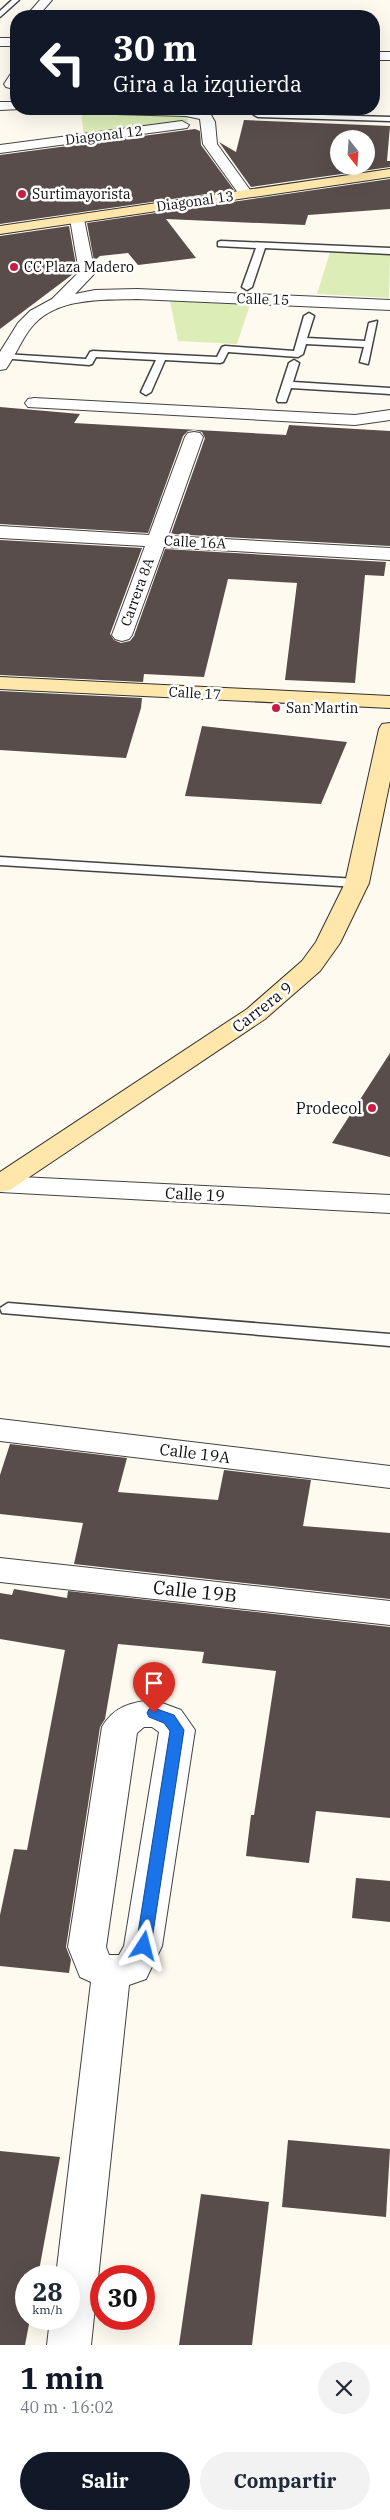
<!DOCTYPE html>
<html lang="es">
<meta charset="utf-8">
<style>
body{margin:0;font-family:"IBM Plex Serif",serif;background:#f2f2f3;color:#1f2937;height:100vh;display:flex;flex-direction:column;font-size:19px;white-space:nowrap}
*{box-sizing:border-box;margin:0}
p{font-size:16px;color:#747a83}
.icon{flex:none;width:28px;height:28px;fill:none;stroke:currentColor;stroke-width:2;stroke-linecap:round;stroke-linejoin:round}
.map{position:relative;height:2345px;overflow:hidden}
.details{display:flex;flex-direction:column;background:#fff;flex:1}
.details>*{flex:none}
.top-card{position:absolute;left:10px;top:10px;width:370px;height:105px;border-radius:20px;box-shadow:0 5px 20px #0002;background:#111827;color:#fff;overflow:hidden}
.needle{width:32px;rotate:163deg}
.tools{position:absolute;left:330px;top:130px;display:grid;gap:10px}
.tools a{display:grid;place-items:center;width:45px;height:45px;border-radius:50%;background:#fff;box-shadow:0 5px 20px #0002;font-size:25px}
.speed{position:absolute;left:15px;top:2265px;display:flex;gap:10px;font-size:25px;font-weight:700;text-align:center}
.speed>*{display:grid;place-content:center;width:65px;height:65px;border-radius:50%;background:#fff;box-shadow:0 5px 20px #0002;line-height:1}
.speed small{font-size:12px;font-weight:400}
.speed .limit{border:8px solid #d22;background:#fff;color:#111}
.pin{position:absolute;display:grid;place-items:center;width:42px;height:42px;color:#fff;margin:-51px -21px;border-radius:50% 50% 50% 0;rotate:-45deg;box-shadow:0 0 5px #0007}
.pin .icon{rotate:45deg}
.me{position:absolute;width:55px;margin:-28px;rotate:9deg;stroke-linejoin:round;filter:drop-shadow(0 0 4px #0008)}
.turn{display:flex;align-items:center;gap:18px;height:105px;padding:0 20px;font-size:22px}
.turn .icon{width:65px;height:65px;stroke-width:2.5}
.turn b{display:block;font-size:35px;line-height:42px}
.round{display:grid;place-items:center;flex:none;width:52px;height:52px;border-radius:26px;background:#f2f2f3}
.overview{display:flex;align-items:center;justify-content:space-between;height:85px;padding:0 20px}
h1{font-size:30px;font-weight:800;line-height:38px;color:#111827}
.button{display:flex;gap:10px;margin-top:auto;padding:10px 20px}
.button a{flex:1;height:58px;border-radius:30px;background:#111827;color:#fff;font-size:20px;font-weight:800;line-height:58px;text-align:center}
.button a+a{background:#f2f2f3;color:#1f2937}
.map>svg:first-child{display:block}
.green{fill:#dcedb7}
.building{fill:#584d4a;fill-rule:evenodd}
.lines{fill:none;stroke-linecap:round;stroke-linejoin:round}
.service-casing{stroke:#424242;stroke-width:3}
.minor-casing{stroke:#424242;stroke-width:2}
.secondary-casing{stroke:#313131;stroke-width:2}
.service{fill:#fff;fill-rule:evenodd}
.minor{fill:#fff;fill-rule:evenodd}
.secondary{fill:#ffe7ab;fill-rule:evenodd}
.route{fill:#1a73e8;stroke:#114b97}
.poi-dot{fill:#c91c42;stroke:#fff;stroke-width:2}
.labels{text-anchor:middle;stroke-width:5;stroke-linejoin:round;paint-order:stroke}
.far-street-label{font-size:14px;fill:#0f0f0f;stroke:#fff}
.far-poi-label{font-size:14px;fill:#0f0f0f;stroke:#fff;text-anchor:start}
.street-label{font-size:16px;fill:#0f0f0f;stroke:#fff}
.poi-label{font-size:16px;fill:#0f0f0f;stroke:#fff;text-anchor:end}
.near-street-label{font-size:19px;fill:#0f0f0f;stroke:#fff}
</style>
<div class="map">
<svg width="390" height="2345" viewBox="0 0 390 2345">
<rect width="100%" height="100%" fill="#fffaf0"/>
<!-- green -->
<g class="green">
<path d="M103,111l85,5v6l-104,14 -3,-24z"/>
<path d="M330,252l60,2 -1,44 -72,-4z"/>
<path d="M170,301l80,4 -13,39 -59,-3z"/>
</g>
<!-- building -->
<g class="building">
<path d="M244,120l146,6 -3,35h3v6l-139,20 -32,-45 17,10zM339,139h27v27h-27z"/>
<path d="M195,129l5,2 1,14 33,45 -234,34v-69z"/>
<path d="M390,179v30l-82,6 -3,10 -139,-6 30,39 -58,7 -10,-12 -28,3 -6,5 -7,-38z"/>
<path d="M69,226l8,45 -77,58v-93z"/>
<path d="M0,407l80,7 -6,9 212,12 3,-10 101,6v115l-219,-12 34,-96 -3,-6 -8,-2 -6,1 -5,5 -35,97 -148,-9z"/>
<path d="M0,540l142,8 -32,86 4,6 7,3 9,-2 4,-5 31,-87 221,13 -2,14 -19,-1 -10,108 -70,-3 12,-97 -69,-4 -24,98 -60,-3 -1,8 -143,-7z"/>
<path d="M0,691l142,7 -1,10 -15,50 -126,-8z"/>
<path d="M202,726l145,16 -26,62 -136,-8z"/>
<path d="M390,1053v104l-58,-14z"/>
<path d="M10,1444l117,14 -9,34 100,8 6,-30 87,10 -8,46 87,7v66l-316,-35 9,-41 -83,-9v-39z"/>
<path d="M14,1589l53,9 1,-7 322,36v191l-74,-7 -7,52 -63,-7 5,-41h3l22,-144 -74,-8 2,-11 -86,-8 -13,75 -5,8 -34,220 5,13 -2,13 -69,-7v-51l14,-66 13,1 38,-200 -65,-11v-46l12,2z"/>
<path d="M356,1878l34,3v41l-38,-4z"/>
<path d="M288,2140l102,9 -4,68 -104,-10z"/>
<path d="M0,2151l60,6 -22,119h-12v43h4l-5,26h-25z"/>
<path d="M201,2194l68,8 -17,143h-73z"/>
</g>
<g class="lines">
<defs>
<g id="service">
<path d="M12,0h7l-19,17v-6z"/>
<path d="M255,113l135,4v4l-132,-4 -4,-2z"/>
<path d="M221,241l169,7v6l-125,-6 -13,39 -5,3 -5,-3 14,-39 -38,-2v-4z"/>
<path d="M309,313l5,3 -7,22 58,3 4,-18 8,-2 -9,43 -8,-2 4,-15 -58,-3 -3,10 -5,3 -70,-5 -5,10 -3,1 -55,-3 -14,32 -5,3 -5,-3 15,-32 -60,-3 -4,7 -3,1 -89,-7 1,-3 3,-1 82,5 4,-7 3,-1 124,6 5,-10 3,-1 69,5 10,-35z"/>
<path d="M294,360l5,3 -6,19 97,6v6l-99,-6 -5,14h-8l-1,-2 12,-37z"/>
<path d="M0,857l357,22 7,4 -7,4 -357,-22z"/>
<path d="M8,1303l382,31v12l-388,-33 -2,-5z"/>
</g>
<g id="minor">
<path d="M40,0h12l-14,16h-12z"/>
<rect x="0" y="38" width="16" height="8"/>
<rect x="374" y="52" width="16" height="8"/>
<path d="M16,71v13l-6,4 -4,-1 -2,-3 8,-12z"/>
<path d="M0,102h16v7h5l-21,1z"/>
<path d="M75,109h114l21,4 5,9 2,22 36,50 -2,3h-10l-38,-53 -3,-25 -14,-3 -104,-3z"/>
<path d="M182,121l7,4 -2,3 -187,25v-8z"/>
<path d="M77,215l7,4 11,54 -20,21 20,-4 42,-1 253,11v10l-253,-11c-36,1 -83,-2 -107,30 -9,12 -15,27 -24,40l-6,1v-18l18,-29 12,-12 22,-12 27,-27 -9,-53z"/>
<path d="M34,398l321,17 35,-5v10l-35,5 -327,-18 -3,-4 3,-4z"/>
<path d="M194,432l6,1 3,4 -35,99 222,12v12l-226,-13 -32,88 -3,4 -7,2 -7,-2 -3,-4 33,-89 -145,-8v-12l149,9 36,-98 3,-4z"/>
<path d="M0,1176l390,19v18l-390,-21z"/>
<path d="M0,1419l390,47v22l-390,-47z"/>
<path d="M0,1558l390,43v24l-390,-43z"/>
<path d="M154,1700l27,10 14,20 -33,216 -16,33 -17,6 -38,360h-44l3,-26h19v-43h-13l35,-294 -11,-5 -12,-30 34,-220c12,-21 30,-25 52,-27zM144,1727h8l7,5 -35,214 -5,9h-10l-3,-8 31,-214z"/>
</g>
<g id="secondary">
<path d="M390,169v8l-390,57v-8z"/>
<path d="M0,677l390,19v12l-390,-19z"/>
<path d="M390,723v58l-21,102 -29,60 -20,28 -55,48 -255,171 -10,2v-20l247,-163 55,-48 14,-19 29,-59 34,-154 3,-5z"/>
</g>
</defs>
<!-- service casing -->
<use href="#service" class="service-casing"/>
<!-- minor casing -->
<use href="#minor" class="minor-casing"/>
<!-- secondary casing -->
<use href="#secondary" class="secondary-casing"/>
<!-- service -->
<use href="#service" class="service"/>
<!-- minor -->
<use href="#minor" class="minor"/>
<!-- secondary -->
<use href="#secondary" class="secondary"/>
</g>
<!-- route -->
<path class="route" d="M154,1708l20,7 10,15 -33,216 -2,5 -5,2 -6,-2 -2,-5 34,-215 -6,-8 -15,-6 -2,-4 2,-4z"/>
<!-- markers -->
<g class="poi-dot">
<circle cx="22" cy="194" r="5"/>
<circle cx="14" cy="267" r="5"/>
<circle cx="276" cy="708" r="5"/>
<circle cx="372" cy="1108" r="5"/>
</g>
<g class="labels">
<!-- far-street labels -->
<g class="far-street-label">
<text transform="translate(104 135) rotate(-7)" y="5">Diagonal 12</text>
<text transform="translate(195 201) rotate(-8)" y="5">Diagonal 13</text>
<text transform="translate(263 299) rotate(2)" y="5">Calle 15</text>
<text transform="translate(195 542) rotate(3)" y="5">Calle 16A</text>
<text transform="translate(137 592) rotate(-70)" y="5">Carrera 8A</text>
<text transform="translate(195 693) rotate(3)" y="5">Calle 17</text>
</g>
<!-- far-poi labels -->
<g class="far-poi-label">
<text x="32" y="199">Surtimayorista</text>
<text x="24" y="272">CC Plaza Madero</text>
<text x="286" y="713">San Martin</text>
</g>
<!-- street labels -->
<g class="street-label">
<text transform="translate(262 1007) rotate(-38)" y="6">Carrera 9</text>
<text transform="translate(195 1194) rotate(3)" y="6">Calle 19</text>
<text transform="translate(195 1453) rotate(7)" y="6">Calle 19A</text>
</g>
<!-- poi labels -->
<g class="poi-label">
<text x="362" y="1114">Prodecol</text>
</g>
<!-- near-street labels -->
<g class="near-street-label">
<text transform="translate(195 1591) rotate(6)" y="7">Calle 19B</text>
</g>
</g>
</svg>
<div class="tools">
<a><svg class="needle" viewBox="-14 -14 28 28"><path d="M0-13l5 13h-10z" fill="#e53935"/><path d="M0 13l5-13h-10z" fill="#747a83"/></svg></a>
</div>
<div class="speed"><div>28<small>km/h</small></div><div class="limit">30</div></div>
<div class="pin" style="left:154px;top:1713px;background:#d93025"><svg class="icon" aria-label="arrive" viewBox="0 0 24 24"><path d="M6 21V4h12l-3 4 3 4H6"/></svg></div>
<svg class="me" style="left:144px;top:1946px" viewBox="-20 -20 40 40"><path d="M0-17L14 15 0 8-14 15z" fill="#1a73e8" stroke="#fff" stroke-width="4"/></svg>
<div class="top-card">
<div class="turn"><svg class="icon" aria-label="left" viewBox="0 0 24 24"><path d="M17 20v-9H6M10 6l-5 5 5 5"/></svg><div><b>30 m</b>Gira a la izquierda</div></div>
</div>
</div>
<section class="details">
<div class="overview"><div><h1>1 min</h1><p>40 m · 16:02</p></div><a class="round"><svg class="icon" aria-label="close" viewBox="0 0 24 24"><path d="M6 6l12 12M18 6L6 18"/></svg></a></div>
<div class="button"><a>Salir</a><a>Compartir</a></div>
</section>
